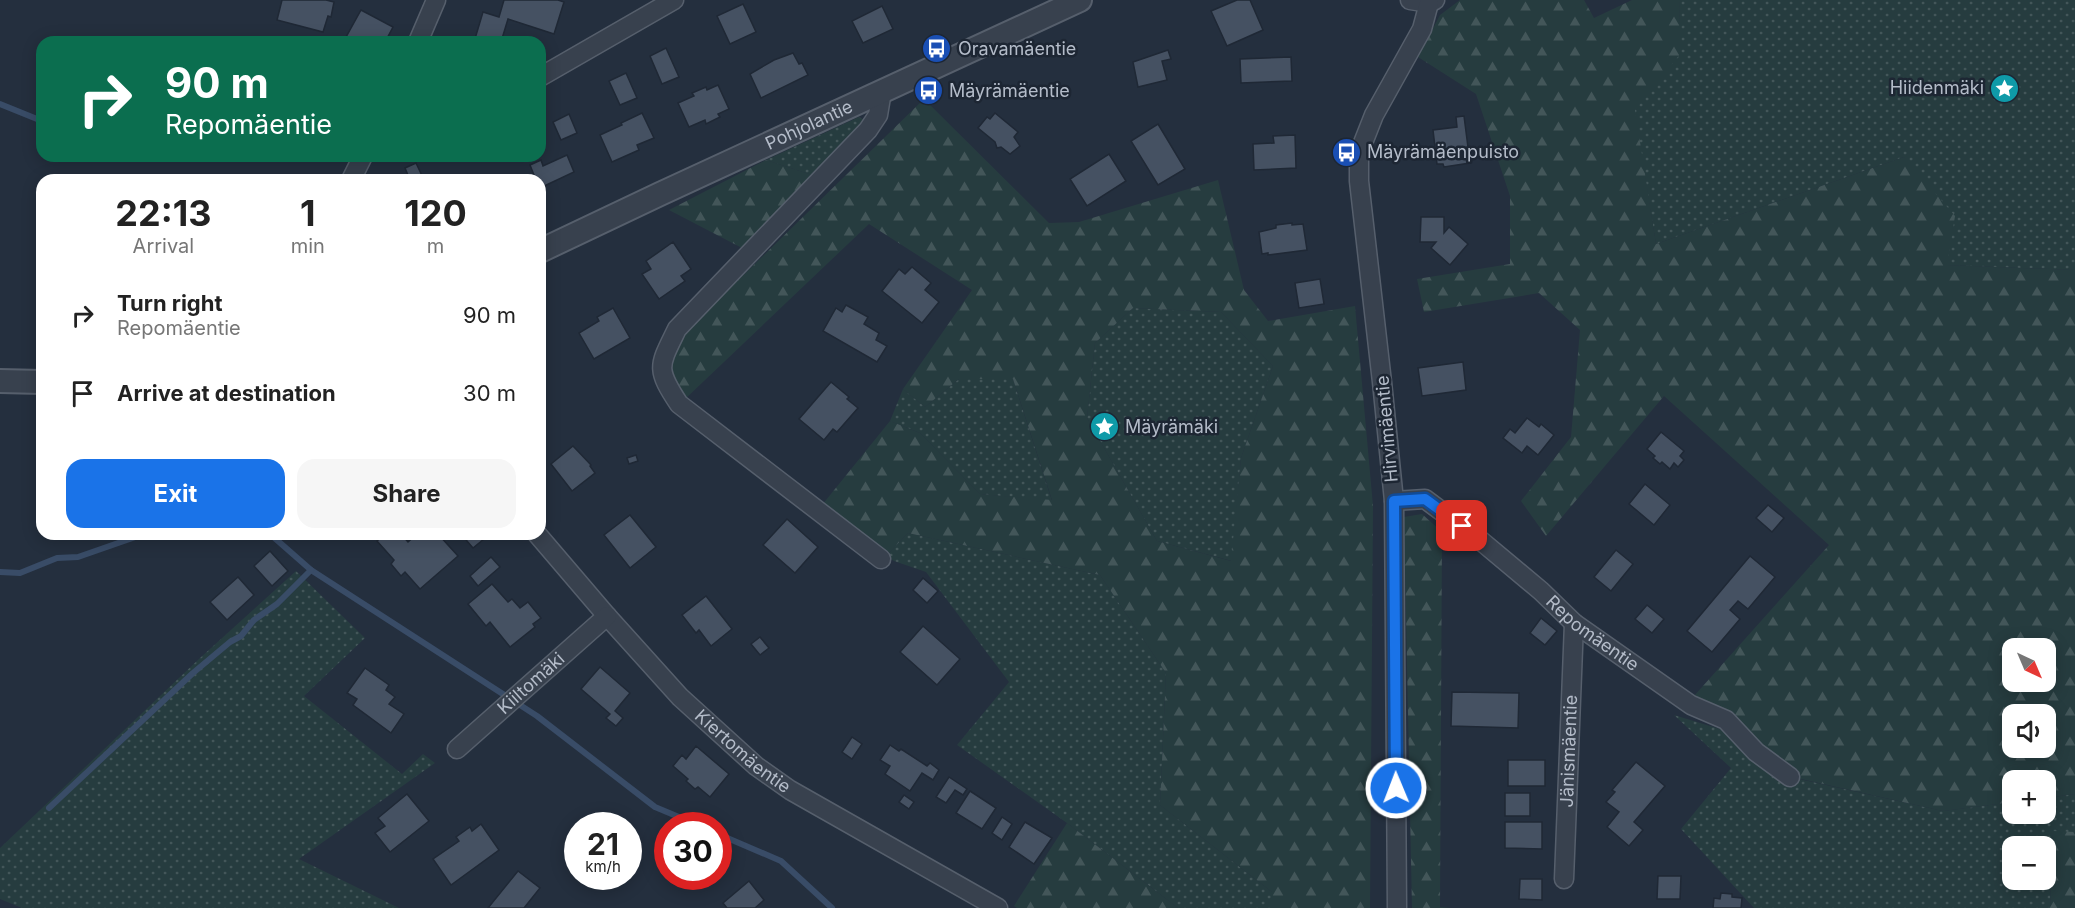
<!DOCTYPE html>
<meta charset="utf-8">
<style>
body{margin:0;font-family:Inter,sans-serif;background:#f6f6f6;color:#222;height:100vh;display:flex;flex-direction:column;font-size:22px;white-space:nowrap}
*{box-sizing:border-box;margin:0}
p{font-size:20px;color:#767676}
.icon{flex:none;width:33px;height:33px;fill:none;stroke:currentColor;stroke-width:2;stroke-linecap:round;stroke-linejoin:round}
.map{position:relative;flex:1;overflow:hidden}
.drawer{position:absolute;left:36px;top:174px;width:510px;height:366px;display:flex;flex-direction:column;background:#fff;border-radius:18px;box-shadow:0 3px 15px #0003}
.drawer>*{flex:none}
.hud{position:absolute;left:36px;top:36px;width:510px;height:126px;border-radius:18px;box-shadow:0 3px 15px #0003;background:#0b6e4f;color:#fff;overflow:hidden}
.needle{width:39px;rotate:136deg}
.tools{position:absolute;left:2002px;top:638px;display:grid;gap:12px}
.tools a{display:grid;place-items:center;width:54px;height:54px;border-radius:12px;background:#fff;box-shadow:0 3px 15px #0003;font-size:30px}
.speed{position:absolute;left:564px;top:812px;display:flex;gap:12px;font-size:30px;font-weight:700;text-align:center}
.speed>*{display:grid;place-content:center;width:78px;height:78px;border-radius:50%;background:#fff;box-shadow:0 3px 15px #0003;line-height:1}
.speed small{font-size:15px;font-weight:400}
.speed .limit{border:9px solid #d22;background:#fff;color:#111}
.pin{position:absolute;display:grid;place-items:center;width:51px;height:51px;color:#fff;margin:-26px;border-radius:12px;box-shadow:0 3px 9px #0006}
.me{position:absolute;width:66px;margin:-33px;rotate:359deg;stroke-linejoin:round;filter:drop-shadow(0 0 4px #0008)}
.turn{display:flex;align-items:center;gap:21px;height:126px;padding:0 30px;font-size:27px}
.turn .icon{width:78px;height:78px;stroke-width:2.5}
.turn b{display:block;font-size:42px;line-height:51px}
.eta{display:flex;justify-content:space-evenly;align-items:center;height:102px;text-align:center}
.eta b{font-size:36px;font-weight:700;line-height:42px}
.button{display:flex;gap:12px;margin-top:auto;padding:12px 30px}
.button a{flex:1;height:69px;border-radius:18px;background:#1a73e8;color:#fff;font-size:24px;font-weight:700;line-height:69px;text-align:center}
.button a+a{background:#f6f6f6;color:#222}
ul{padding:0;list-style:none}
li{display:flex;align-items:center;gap:18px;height:78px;padding:0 30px}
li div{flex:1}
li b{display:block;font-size:22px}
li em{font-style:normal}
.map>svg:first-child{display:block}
.grass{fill:url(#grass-dots);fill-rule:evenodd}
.forest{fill:url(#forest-firs);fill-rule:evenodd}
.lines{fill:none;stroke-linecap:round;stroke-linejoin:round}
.stream{stroke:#394c67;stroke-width:6}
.building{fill:#455162;stroke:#1f2835;stroke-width:1.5}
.minor-casing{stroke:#565f6c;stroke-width:21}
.tertiary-casing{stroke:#565f6c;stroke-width:26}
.minor{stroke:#38414e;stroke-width:18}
.tertiary{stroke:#38414e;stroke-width:22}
.route-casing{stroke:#114b97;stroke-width:15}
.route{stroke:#1a73e8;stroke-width:10}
.labels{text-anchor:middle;stroke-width:5;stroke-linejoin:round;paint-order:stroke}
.poi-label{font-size:18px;fill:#b4bcc9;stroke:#1d2633;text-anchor:start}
.street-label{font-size:18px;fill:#b4bcc9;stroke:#1d2633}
</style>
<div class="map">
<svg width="2075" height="908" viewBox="0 0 2075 908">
<defs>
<pattern id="grass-dots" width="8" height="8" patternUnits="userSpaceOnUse" patternTransform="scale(1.5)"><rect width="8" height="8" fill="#263c3f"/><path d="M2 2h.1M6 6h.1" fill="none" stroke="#435659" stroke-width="1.8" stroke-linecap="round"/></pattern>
<pattern id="forest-firs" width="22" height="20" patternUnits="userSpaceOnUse" patternTransform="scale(1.5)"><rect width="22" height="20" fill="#263c3f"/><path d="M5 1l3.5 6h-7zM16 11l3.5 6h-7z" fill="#435659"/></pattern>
</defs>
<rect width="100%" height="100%" fill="#242f3e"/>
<!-- grass -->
<g class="grass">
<path d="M1679,0h396v270l-129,-5 -42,-108 -248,87 -22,-134 46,-57z"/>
<path d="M859,117l7,4 -54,54 -46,-15z"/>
<path d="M1133,308l88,4 52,54 -32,92 -9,103 -75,-20 -70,-123 8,-75z"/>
<path d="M959,379h54l39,122 -72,-7 -60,-61 -30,-12 13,-32 22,18z"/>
<path d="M908,533l192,42 66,98 -6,132 112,87v16h-94l-111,-85 -110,-78 52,-63 -83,-110 -32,-11 -8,-5z"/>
<path d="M296,571l69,67 -61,58 98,78 21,-20 12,9 -136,96 100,49h-377l-22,-9v-51l200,-190z"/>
<path d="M1674,715l46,14 70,48 153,34 70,-9v11h33v-15l29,-4v38h-22l-3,76h-296l-73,-79 50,-61zM2013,846h33v33h-33z"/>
</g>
<!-- forest -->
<g class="forest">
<path d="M1460,0h124l10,18 38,-18h47l2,53 -46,57 21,134 248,-87 51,59 -8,49 128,5v524l-29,4v-18h-33v22l-70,9 -142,-32 -11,-3 -96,-80 135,-151 -165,-149 -118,140 -25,-35 50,-64 9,-107 -41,-37 -115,19 -7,-33 93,-15v-68l-34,-102 -58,-37 22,-42zM2013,648h33v33h-33zM2013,714h33v33h-33z"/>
<path d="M924,99l125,124 30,-1 139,-42 26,110 24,31 87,-15 18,200 -3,402h-98v-16l-112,-87 6,-132 -66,-98 -192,-42 -22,23 -64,-51 68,-84 30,12 60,61 72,6 -39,-121h-54l-34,28 -22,-18 69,-99 -103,-66 -185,176 -14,-23 1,-17 13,-27zM1133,308l88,4 52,54 -32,92 -10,103 -74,-20 -70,-123 8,-75z"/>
<path d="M766,160l46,15 -70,73 -73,-38z"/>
<path d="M1422,514l20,18 -2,375 10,1h-38l-8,-391z"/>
<path d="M1067,823l111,85h-161l-3,-2z"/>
<path d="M2053,831l22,1v76h-25z"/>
</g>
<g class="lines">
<!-- stream -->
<g class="stream">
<path d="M0,104l42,17"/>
<path d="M270,534l41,36 226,146 118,91 43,18"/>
<path d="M0,572l20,1 37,-15 21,-1 66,-23"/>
<path d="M49,808l144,-135 37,-31 11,-6 13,-16 23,-16 34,-34"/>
<path d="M718,834l63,27 51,47"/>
</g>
</g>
<!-- building -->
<g class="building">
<path d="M282,0h44l8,2 -3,15 -3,-1 -5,16 -46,-12z"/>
<path d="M504,0h54l6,2 -10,32 -46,-15 -7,23h-27l9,-30 16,5z"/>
<path d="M1237,0h13l13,30 -36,16 -16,-35z"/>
<path d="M743,4l13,28 -26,12 -13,-28z"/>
<path d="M882,6l11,23 -30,14 -11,-22z"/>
<path d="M361,10l32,17 -8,15h-33l-7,-3z"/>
<path d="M666,48l13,29 -17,7 -12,-28z"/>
<path d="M1168,50l3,9 -9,2 5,19 -29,7 -5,-25z"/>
<path d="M793,53l6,11 3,-1 6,12 -47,23 -11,-24 24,-14z"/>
<path d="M1291,57l1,24 -51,2 -1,-24z"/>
<path d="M626,73l11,25 -17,7 -11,-24z"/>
<path d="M718,85l11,24 -11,5 2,3 -14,7 -1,-4 -16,7 -11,-24 16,-7 -2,-3 14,-6 1,3z"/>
<path d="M642,113l12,25 -17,7 2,5 -27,12 -12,-27 22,-10 -1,-2z"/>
<path d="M995,113l23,19 -4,5 6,9 -10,8 -9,-7 -4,1 -2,-6 -17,-14 9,-11 3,2z"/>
<path d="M569,114l8,19 -16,7 -8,-18z"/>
<path d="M1464,116l6,47 -26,4 -1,-3h-6l-4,-34 24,-3 -1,-10z"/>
<path d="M1158,124l27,45 -27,16 -27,-44z"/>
<path d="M1295,135l1,33 -42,2 -1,-26 21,-1 -1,-7z"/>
<path d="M1109,154l17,27 -39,25 -17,-27z"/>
<path d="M567,155l7,17 -34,16v-8h-4l-6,-15 11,-5 2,6z"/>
<path d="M416,163l8,17h-14l-5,-12z"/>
<path d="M1421,217h23v16l5,-6 19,17 -18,21 -19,-17 5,-6h-16z"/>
<path d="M1292,223v2l11,-1 4,26 -39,5v-2l-6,1 -3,-22 17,-4v-3z"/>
<path d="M673,242l18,27 -10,7 4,5 -26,18 -17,-25 9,-5 -5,-8z"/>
<path d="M912,267l19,16 -6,7 14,12 -17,21 -40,-32 17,-22 6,5z"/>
<path d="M1320,279l4,25 -25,4 -4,-25z"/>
<path d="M846,305l22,12 -4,7 15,9 -3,7 11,6 -10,16 -54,-31 13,-23 6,4z"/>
<path d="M613,308l17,30 -36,21 -15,-26 20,-12 -2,-4z"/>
<path d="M1463,362l3,28 -44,6 -4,-28z"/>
<path d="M831,382l18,15 -2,2 11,9 -21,24 -4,-3 -9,11 -25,-21z"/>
<path d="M1527,418l12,9 2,-3 13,11 -16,20 -11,-9 -5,7 -19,-15 7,-9 5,4z"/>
<path d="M1661,432l23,19 -4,5 4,4 -6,7 -4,-4 -4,6 -8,-7 -2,2 -7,-6 2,-2 -8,-7z"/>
<path d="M573,446l18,19 -1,1 5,7 -23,18 -21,-27z"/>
<path d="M636,455l2,6 -9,3 -2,-6z"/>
<path d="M1645,484l25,21 -16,20 -25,-21z"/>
<path d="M1768,505l16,13 -12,14 -16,-14z"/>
<path d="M630,515l26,32 -26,21 -26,-33z"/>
<path d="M787,519l31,28 -23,26 -32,-28z"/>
<path d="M385,534h16l7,8 9,-8h21l20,22 -38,33 -15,-17 -4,4 -10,-12 3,-4 -17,-19z"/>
<path d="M461,534h29l-17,14z"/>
<path d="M1616,550l17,14 -22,27 -17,-14z"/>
<path d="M270,551l18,20 -16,15 -18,-20z"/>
<path d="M1750,556l25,21 -27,32 -10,-8 -8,9 10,9 -28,33 -25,-21z"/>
<path d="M491,557l9,10 -22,19 -8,-10z"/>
<path d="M238,577l16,18 -27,25 -17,-18z"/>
<path d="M923,578l15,13 -11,12 -14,-13z"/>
<path d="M492,584l16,18 4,-3 8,9 8,-6 13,16 -8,6 2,3 -25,20 -20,-25 -4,4 -18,-22z"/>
<path d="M706,596l26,33 -21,17 -12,-16 -3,3 -14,-18z"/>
<path d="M1647,605l17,14 -12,14 -17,-14z"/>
<path d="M1541,618l16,13 -12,14 -15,-12z"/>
<path d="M923,626l37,33 -23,26 -37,-33z"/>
<path d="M760,637l9,11 -9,7 -9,-11z"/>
<path d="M600,667l30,26 -15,18 8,7 -7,8 -10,-8 4,-4 -29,-25z"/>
<path d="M365,668l24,17 -3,5 9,7 -6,7 15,10 -13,19 -38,-28 4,-6 -10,-6z"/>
<path d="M1452,692l67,1 -1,35 -67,-2z"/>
<path d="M852,737l10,7 -10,15 -10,-7z"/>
<path d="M890,745l9,6 2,-2 26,17 3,-3 9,7 -6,10 -11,-7 -12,18 -25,-17 5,-8 -10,-6z"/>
<path d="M696,746l33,28 -19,23 -12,-10 -3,2 -9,-8 2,-2 -15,-13 9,-11 4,4z"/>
<rect x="1508" y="760" width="37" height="26"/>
<path d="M1636,762l29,24 -31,36 9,8 -14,16 -22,-19 12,-15 -13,-10 9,-10 -3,-2z"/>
<path d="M949,777l18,12 -4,6 -8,-5 -9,13 -10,-6z"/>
<path d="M970,791l26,17 -14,21 -26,-16z"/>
<rect x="1505" y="793" width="25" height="23"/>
<path d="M407,794l22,27 -39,31 -15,-19 10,-7 -7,-8z"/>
<path d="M904,795l10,7 -5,7 -10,-7z"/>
<path d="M1002,817l10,7 -10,16 -10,-7z"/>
<path d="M1025,822l27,16 -18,26 -25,-17z"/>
<path d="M1505,822h37v27l-37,-1z"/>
<path d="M481,824l18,26 -48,35 -18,-26 26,-18 -3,-4 14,-10 2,4z"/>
<path d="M628,841l12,10 -12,13z"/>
<path d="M518,871l22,17 -16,20h-36z"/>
<path d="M1658,876h23l-1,23h-23z"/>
<path d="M1520,879h22v21l-23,-1z"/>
<path d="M749,881l15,19 -9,8h-28l-4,-5z"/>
<path d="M1721,893l11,1v3l10,1 -1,10h-28l1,-10 6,1z"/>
</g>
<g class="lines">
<defs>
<g id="minor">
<path d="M1410,0l19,3 6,-3"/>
<path d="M418,42l18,-42"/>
<path d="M540,77l134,-77"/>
<path d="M351,180l12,-24"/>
<path id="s1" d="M1394,501l31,-2 55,41 61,51 33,32 117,82 35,15 30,32 34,25"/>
<path id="s2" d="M537,534l70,82 73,81 76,69 34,24 208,118"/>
<path d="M881,559l-202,-155c-24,-36 -20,-38 -2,-75l191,-199 10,-15 4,-24"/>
<path id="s3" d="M457,749l150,-133"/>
<path id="s4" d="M1564,879l10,-256"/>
<path d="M1397,908l-3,-407 -12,-119 -23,-201v-28l15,-38 48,-86 7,-26"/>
</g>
<g id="tertiary">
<path id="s5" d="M540,251l120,-57 420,-194"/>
<path d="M0,381l42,1"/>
</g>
</defs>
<!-- minor casing -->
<use href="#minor" class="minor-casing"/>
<!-- tertiary casing -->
<use href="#tertiary" class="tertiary-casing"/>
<!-- minor -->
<use href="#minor" class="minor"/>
<!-- tertiary -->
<use href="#tertiary" class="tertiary"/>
</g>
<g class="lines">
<defs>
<path id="route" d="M1396,788l-2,-287 31,-2 37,27"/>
</defs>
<!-- route casing -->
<use href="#route" class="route-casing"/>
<!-- route -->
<use href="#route" class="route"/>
</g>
<!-- icons -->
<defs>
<symbol id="bus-disc" viewBox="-11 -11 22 22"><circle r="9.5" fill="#1a4fb4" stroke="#1d2633"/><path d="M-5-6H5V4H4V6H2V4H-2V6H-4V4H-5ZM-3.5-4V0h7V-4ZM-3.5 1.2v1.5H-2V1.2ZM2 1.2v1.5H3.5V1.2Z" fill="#fff"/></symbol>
<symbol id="sight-disc" viewBox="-11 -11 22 22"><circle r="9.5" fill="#0f9aa8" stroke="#1d2633"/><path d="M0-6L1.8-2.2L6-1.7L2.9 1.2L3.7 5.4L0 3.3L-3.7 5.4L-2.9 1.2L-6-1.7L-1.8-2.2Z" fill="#fff"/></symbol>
</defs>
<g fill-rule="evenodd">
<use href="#bus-disc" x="920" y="32" width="33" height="33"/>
<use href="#sight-disc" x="1988" y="72" width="33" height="33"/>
<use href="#bus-disc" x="912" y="74" width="33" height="33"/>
<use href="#bus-disc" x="1330" y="136" width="33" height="33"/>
<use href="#sight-disc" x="1088" y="410" width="33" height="33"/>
</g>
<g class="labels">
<!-- poi labels -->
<g class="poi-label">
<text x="958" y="55">Oravamäentie</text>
<text x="1984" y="94" text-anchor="end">Hiidenmäki</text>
<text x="949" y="97">Mäyrämäentie</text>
<text x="1367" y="158">Mäyrämäenpuisto</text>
<text x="1125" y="433">Mäyrämäki</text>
</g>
<!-- street labels -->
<g class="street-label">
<text dy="6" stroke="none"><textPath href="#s5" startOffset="297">Pohjolantie</textPath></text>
<text transform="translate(1387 429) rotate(-95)" y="6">Hirvimäentie</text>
<text dy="6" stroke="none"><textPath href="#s1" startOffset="246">Repomäentie</textPath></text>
<text dy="6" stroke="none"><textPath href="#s3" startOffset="99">Kiiltomäki</textPath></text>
<text dy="6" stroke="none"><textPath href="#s2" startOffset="300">Kiertomäentie</textPath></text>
<text dy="6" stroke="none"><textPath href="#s4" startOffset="128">Jänismäentie</textPath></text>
</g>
</g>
</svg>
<div class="tools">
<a><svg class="needle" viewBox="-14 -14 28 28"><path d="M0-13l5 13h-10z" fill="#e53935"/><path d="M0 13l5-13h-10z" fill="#767676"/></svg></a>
<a><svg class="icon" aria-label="sound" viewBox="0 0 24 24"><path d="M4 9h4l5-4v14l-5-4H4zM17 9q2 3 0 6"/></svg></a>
<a>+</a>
<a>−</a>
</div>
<div class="speed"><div>21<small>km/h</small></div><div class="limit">30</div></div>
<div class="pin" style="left:1462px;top:526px;background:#d93025"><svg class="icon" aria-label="arrive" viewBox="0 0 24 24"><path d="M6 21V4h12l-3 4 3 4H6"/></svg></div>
<svg class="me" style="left:1396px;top:788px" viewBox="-20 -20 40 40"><circle r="17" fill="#1a73e8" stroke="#fff" stroke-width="3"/><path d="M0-11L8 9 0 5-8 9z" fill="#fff"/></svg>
<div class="hud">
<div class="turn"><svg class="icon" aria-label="right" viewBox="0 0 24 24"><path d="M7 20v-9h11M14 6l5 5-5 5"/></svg><div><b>90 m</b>Repomäentie</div></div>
</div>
<section class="drawer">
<div class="eta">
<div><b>22:13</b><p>Arrival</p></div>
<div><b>1</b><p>min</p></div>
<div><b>120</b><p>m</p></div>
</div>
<ul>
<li><svg class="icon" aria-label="right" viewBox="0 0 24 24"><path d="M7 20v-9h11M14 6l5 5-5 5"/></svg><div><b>Turn right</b><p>Repomäentie</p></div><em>90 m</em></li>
<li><svg class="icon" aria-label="arrive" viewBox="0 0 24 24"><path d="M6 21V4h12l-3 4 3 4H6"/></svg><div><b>Arrive at destination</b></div><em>30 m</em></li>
</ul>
<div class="button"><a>Exit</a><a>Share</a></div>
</section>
</div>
